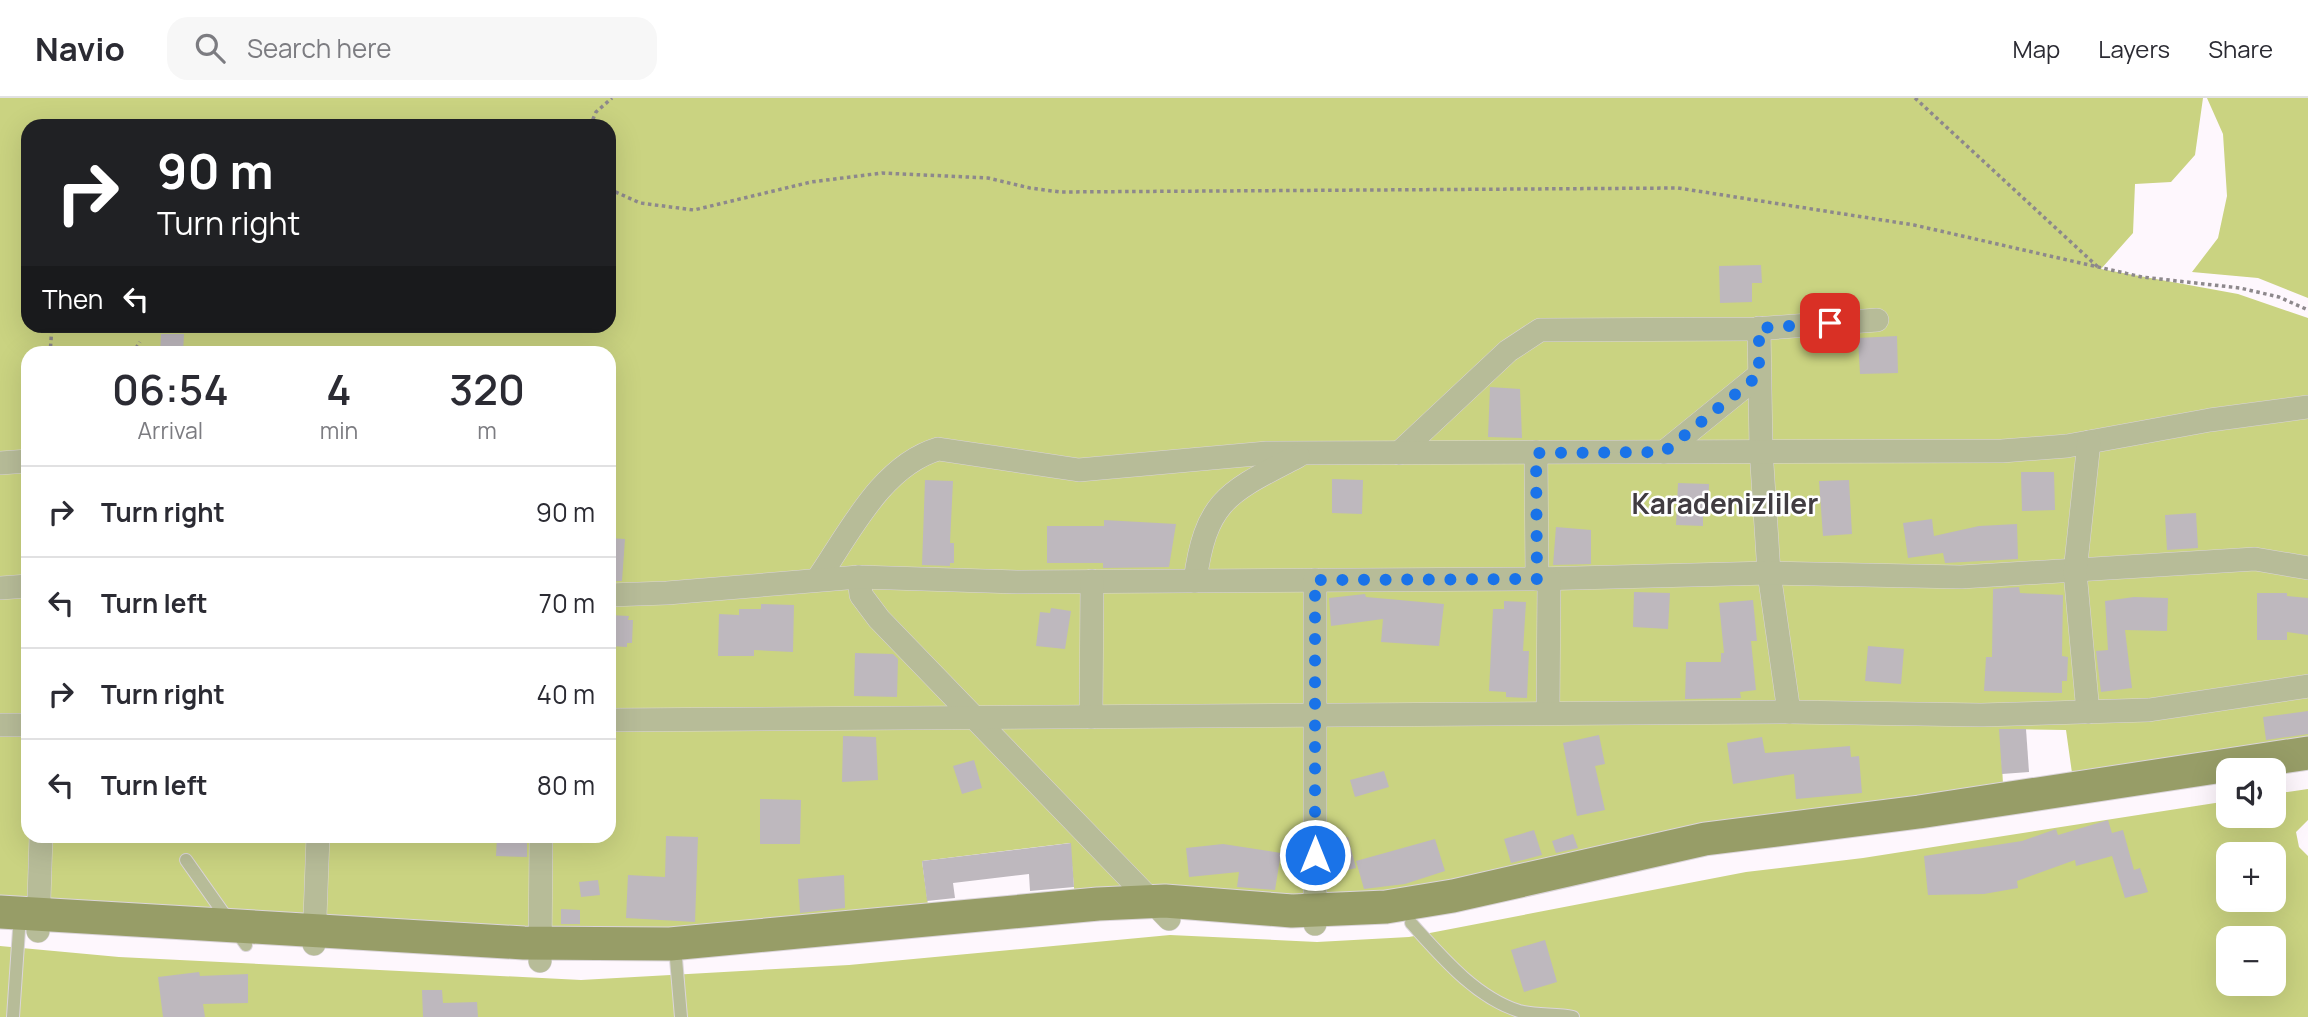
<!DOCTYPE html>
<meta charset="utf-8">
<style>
body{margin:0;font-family:Manrope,sans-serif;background:#f7f7f7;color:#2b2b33;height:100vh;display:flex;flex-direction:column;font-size:26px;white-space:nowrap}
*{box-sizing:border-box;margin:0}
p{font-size:23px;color:#7c7c81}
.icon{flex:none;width:38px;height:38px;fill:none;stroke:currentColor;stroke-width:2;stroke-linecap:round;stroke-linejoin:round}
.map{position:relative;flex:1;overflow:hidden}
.drawer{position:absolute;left:21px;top:248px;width:595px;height:497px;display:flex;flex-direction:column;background:#fff;border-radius:21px;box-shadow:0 7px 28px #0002}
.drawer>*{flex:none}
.banner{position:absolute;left:21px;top:21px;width:595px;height:214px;border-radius:21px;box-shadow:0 7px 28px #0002;background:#202124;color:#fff;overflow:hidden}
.buttons{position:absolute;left:2216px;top:660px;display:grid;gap:14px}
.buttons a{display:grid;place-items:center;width:70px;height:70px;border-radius:14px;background:#fff;box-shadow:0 7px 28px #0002;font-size:35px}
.pin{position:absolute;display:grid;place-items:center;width:60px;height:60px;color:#fff;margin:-30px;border-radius:14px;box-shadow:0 4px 10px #0006}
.me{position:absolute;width:77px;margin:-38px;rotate:0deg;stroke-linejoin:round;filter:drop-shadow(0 0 5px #0008)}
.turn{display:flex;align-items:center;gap:24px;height:147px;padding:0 21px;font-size:32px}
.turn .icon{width:91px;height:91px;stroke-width:2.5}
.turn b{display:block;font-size:49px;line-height:60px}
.then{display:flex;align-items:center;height:66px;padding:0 21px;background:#0003;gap:14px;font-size:26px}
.eta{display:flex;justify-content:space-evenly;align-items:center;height:119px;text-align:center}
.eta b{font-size:42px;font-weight:600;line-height:49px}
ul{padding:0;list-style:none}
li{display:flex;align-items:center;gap:21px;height:91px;padding:0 21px;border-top:2px solid #e1e1e2}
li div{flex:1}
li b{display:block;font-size:26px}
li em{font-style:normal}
header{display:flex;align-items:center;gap:42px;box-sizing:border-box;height:98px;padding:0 35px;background:#fff;border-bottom:2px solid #e1e1e2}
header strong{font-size:33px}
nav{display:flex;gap:38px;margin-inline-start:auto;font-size:24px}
.search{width:490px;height:63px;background:#f7f7f7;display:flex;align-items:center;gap:18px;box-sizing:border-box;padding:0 24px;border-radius:21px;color:#7c7c81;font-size:26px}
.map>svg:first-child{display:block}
.green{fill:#cad381;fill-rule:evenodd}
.building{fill:#beb8be}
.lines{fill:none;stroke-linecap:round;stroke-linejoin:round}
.service-casing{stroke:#dbd5da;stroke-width:14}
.minor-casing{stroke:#dbd5da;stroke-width:24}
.secondary-casing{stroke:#dbd5da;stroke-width:35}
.path{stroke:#8d888c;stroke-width:3.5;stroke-dasharray:3.5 3.5;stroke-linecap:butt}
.service{stroke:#b7bc98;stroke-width:12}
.minor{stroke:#b7bc98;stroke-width:23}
.secondary{stroke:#979d67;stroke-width:33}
.route{stroke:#1a73e8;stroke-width:12;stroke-dasharray:0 21.6}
.labels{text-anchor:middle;stroke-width:5;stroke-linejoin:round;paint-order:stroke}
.district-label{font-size:28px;font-weight:bold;fill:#413c41;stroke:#fff}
</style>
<header>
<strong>Navio</strong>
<div class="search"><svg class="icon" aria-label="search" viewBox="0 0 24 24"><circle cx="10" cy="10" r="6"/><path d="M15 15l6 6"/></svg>Search here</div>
<nav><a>Map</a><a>Layers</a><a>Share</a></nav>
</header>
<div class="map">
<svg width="2308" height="919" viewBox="0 0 2308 919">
<rect width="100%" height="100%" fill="#fef7fd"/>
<!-- green -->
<g class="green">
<path d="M0,0h2203l-8,57 -24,27 -36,2 -2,49 -32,36 137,25 70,24v423l-236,32 -6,-43 -66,-1 3,55 -580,104 -90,12 -258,-1 -5,-56 -148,18 7,51 -317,26 -612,-41zM28,28h581v200h-581zM28,256h581v482h-581z"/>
<path d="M2207,0h101v200l-50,-20 -66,-6 26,-34 9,-42 -4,-62z"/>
<path d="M2308,691v31l-12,12 3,15 9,9v161h-2308v-71l119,11 462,23 268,-15 321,-30 147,7 92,-5 337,-65 117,-14 365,-57v15h45v-22zM2228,756h45v46h-45zM2228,840h45v46h-45z"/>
</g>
<!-- building -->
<g class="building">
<path d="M1761,167l1,18h-10v19l-32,1 -1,-37z"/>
<path d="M161,236h23l-1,20h-23z"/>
<path d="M1897,238l1,37 -38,1 -2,-36z"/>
<path d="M1490,289l30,2 2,49 -34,-1z"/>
<path d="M2021,374h33l1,38 -33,1z"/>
<path d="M1332,381l31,1 -1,34 -30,-1z"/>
<path d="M925,382l28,1 -3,62h4v20h-4v3l-28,-1z"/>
<path d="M1849,382l3,54 -29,2 -4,-55z"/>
<path d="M1678,385l31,1 -1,31h-5v11l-27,-1z"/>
<path d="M2196,415l2,35 -31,2 -2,-35z"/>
<path d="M1932,421l2,17 45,-10 38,-2 1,35 -73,4 -2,-10 -35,5 -5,-35z"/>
<path d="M1104,422l72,4 -7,43 -66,1v-5h-56v-37h57z"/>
<path d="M1556,429l35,3v34l-38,1z"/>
<path d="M609,440l16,1 -3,42h-13z"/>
<path d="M2019,489l1,6 43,2 -1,61 6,1 -1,24h-5v12l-78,-2 2,-34h6l1,-68z"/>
<path d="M1634,494l36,1 -2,36 -35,-2z"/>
<path d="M2257,495h30v3l21,2v37l-21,-3v8h-30z"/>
<path d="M1365,496l1,3 78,7 -5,42 -58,-4 2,-23 -52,7 -2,-28z"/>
<path d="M2134,499l34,1 -1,33 -42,-1 7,58 -31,4 -5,-41 12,-1 -3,-49z"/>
<path d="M1753,502l4,41h-6l5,49 -16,2 1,6 -56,1 1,-37h35v-9h3l-5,-50z"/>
<path d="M1504,503l22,1 -3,49h6l-2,47 -21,-1v-5l-17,-1 4,-82h11z"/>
<path d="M761,506l33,1 -1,47 -39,-2v6h-36l1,-42 20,1v-6h22z"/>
<path d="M1051,510l20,3 -6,38 -29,-3 4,-34 10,1z"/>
<path d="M609,517l20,1 -1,4h5l-1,23h-5v4l-18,-1z"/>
<path d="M1868,548l36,3 -3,35 -36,-3z"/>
<path d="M855,555l38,1 5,5 -1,38 -43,-1z"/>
<path d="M2308,613v23l-42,6 -3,-23z"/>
<path d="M1999,631h27l3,43 -27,2z"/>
<path d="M1599,637l6,29 -10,2 10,44 -28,6 -14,-73z"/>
<path d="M843,638l33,1 2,43 -36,2z"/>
<path d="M1762,639l3,16 85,-7 1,11 8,-1 3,37 -66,6 -2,-25 -61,10 -6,-41z"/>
<path d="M974,662l8,28 -20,6 -9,-28z"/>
<path d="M1384,673l5,16 -34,10 -5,-17z"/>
<path d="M760,701l41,1 -1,44h-40z"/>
<path d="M2108,722l4,13 11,-3 11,40 6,-2 8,24 -23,6 -13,-42 -36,10 -1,-6 -58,21 1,7 -34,6 -56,1 -4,-39 98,-15 34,-12 2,6z"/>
<path d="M1534,732l8,25 -31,8 -7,-24z"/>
<path d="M1573,736l5,14 -22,5 -4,-12z"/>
<path d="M497,738h30v21l-31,-1z"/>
<path d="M666,738l32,1 -3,85 -69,-4 2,-43 37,2z"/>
<path d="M1348,739l8,31 -25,6 -2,-33z"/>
<path d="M1435,741l10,32 -40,13 -41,5 -8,-28z"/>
<path d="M1071,745l3,44 -44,4 -1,-17 -76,9 2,15 -28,3 -5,-40z"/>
<path d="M1223,746l58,9 -6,37 -38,-3 2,-15 -50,5 -3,-29z"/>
<path d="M844,777l1,33 -45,5 -2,-34z"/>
<path d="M598,782l2,15 -19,2 -2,-15z"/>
<path d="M561,811l19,1v14h-19z"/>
<path d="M1545,842l12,42 -33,10 -13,-42z"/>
<path d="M199,874l1,4 48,-2v29l-45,1 2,13h-42l-5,-40z"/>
<path d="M422,892h20l1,13 34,-1 1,15h-55z"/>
</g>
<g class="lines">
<defs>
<g id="service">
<path d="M186,762l60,85"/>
<path d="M1411,825c30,33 64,74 108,88 18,5 37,2 54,6"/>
<path d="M676,861l5,58"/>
<path d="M13,919l6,-87"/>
</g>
<g id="minor">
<path d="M1759,230l2,121 8,124 20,139"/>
<path d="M1536,354l1,127"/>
<path d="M1664,354l95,-77"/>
<path d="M1399,355l109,-102 32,-21 215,-1 122,-9"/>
<path d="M0,365l28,-2"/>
<path d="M859,479l2,18 18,24 290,300"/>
<path d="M817,482c32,-46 64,-114 121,-131l141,21 188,-17 735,-2 65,-5 143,-26 98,-13"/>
<path d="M1195,483c11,-82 34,-89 103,-125"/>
<path d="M0,490l28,-2"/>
<path d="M609,497l58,-2 192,-16 158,5 520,-3 232,-6 192,4 294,-18 53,9"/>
<path d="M2088,614l-13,-140 14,-130"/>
<path d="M1548,615l1,-134"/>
<path d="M1091,619l1,-136"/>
<path d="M609,622l1180,-8 192,3 168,-5 159,-24"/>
<path d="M0,627h28"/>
<path d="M1315,826v-344"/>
<path d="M38,833l3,-95"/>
<path d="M314,846l4,-108"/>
<path d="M540,863l1,-125"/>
</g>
<path id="secondary" d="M0,814l524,31 146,1 428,-40 67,-3 127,10 94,-4 67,-11 252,-57 214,-27 389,-59"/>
</defs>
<!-- service casing -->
<use href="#service" class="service-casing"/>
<!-- minor casing -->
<use href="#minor" class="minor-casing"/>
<!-- secondary casing -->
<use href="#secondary" class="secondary-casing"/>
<!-- path -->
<g class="path">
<path d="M1915,0l184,170"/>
<path d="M590,28l6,-14 16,-14"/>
<path d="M609,91l31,14 54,7 117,-28 71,-9 106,5 42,10 30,4 618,-4 236,37 228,52 98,11 39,9 29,13"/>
<path d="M50,256l2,-28"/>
<path d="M132,256l8,-12"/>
</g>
<!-- service -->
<use href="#service" class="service"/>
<!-- minor -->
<use href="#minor" class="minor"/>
<!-- secondary -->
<use href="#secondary" class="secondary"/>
</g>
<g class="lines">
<!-- route -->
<path class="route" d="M1315,757v-275l222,-1 -1,-126 128,-1 95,-77v-47l71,-5"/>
</g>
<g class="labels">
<!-- district labels -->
<g class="district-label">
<text x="1725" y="416">Karadenizliler</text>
</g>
</g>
</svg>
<div class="buttons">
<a><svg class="icon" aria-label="sound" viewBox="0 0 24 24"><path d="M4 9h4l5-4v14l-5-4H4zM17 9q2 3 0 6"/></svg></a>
<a>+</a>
<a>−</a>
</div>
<div class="pin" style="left:1830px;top:225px;background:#d93025"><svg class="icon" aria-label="arrive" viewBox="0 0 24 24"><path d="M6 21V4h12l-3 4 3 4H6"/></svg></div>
<svg class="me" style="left:1315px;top:757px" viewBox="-20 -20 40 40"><circle r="17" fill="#1a73e8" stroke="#fff" stroke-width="3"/><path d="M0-11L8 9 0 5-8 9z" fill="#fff"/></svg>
<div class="banner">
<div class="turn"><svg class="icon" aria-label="right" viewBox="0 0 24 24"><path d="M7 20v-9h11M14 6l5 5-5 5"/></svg><div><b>90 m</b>Turn right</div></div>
<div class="then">Then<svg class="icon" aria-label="left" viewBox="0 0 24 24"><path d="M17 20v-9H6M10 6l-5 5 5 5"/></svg></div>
</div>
<section class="drawer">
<div class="eta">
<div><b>06:54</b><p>Arrival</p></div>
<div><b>4</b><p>min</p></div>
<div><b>320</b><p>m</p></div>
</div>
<ul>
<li><svg class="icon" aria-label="right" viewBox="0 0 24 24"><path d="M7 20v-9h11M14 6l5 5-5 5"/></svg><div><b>Turn right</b></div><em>90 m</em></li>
<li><svg class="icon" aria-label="left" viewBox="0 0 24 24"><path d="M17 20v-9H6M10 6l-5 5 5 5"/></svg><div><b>Turn left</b></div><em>70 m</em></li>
<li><svg class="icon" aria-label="right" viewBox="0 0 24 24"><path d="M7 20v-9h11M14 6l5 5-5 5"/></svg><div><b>Turn right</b></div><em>40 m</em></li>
<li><svg class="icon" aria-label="left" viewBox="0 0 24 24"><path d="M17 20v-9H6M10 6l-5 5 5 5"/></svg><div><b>Turn left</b></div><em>80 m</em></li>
</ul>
</section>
</div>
